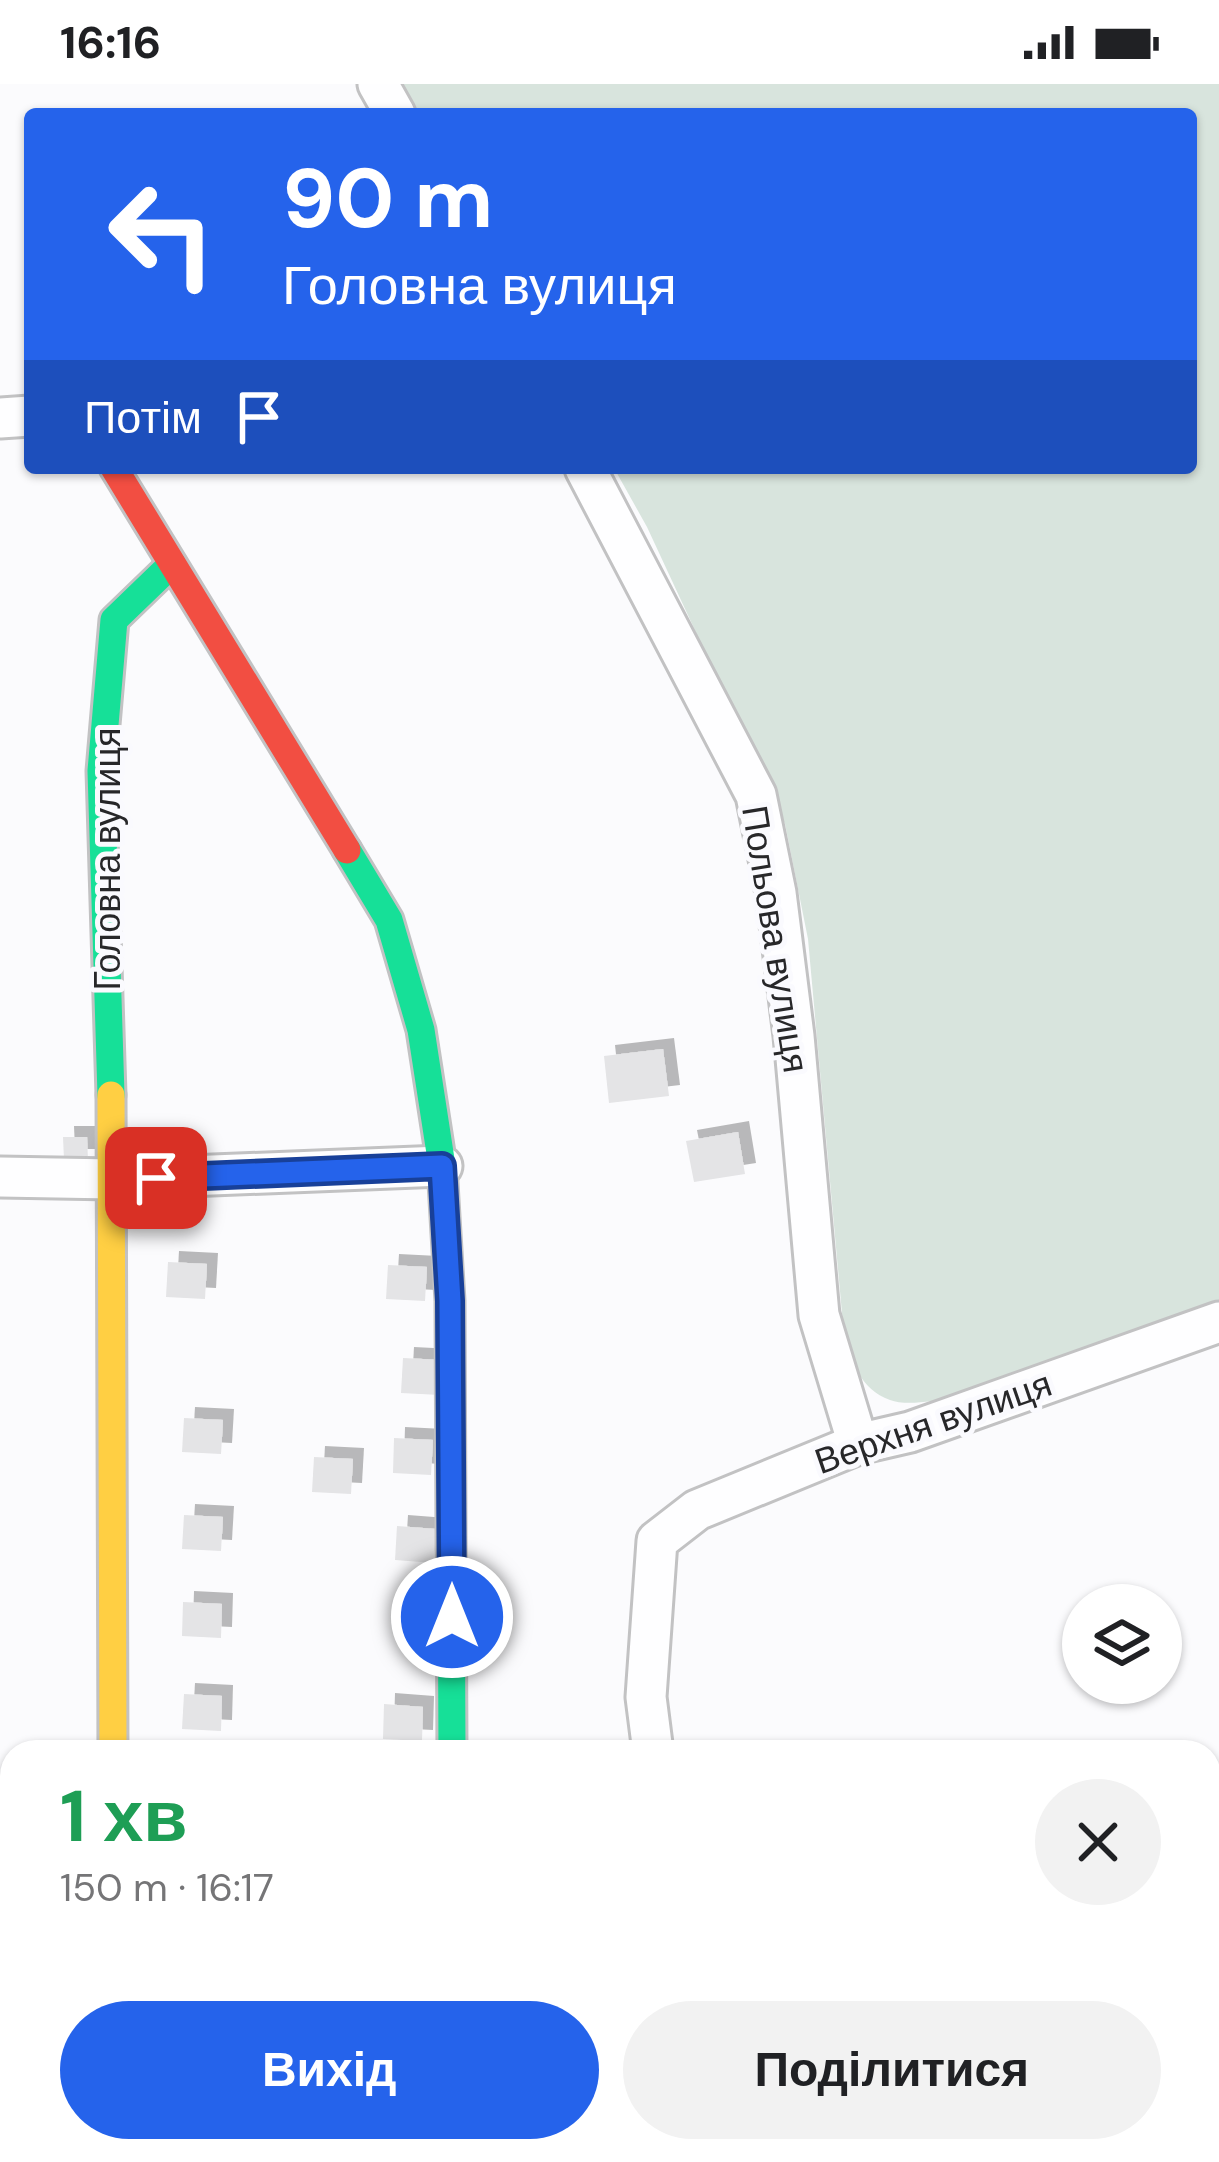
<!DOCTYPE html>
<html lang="uk">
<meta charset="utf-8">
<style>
body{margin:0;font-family:"DM Sans",sans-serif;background:#f2f2f2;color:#202124;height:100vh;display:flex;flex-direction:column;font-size:45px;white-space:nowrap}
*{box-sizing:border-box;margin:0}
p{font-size:39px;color:#757577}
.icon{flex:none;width:66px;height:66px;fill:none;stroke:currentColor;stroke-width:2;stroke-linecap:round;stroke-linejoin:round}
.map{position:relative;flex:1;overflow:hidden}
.sheet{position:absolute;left:0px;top:1656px;width:1221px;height:423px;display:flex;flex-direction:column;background:#fff;border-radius:36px 36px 0 0;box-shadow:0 3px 9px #0004}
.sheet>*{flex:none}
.guide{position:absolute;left:24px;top:24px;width:1173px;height:366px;border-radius:12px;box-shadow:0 3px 9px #0004;background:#2563eb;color:#fff;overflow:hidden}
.tools{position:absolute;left:1062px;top:1500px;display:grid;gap:24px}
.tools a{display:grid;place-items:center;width:120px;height:120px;border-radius:50%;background:#fff;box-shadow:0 3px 9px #0004;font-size:60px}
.pin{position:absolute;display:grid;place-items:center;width:102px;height:102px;color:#fff;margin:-51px;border-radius:24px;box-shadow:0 6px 18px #0006}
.me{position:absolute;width:132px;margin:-66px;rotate:0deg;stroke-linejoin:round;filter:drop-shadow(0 0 9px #0008)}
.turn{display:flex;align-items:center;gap:42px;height:252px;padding:0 60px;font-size:54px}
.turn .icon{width:156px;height:156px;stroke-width:2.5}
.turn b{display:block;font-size:84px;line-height:102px}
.then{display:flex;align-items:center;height:114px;padding:0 60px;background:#0003;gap:24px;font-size:45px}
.round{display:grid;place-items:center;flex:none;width:126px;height:126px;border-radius:63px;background:#f2f2f2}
.headline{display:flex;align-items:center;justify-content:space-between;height:204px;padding:0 60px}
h1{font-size:72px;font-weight:700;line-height:90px;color:#1e9e55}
.cta{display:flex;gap:24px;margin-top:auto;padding:24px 60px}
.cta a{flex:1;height:138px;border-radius:72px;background:#2563eb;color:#fff;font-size:48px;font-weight:700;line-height:138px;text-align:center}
.cta a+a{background:#f2f2f2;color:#202124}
.status{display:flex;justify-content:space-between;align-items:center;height:84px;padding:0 60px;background:#fff;direction:ltr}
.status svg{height:33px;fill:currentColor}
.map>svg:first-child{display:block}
.green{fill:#d8e4dd}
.building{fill:#e4e4e6;filter:url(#shadow)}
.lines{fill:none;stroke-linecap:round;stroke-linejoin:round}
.street-casing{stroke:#c2c2c3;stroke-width:45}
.fast-casing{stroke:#c2c2c3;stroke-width:33}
.slow-casing{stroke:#c2c2c3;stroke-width:33}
.jam-casing{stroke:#c2c2c3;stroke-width:33}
.street{stroke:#fefeff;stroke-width:39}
.fast{stroke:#16e098;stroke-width:27}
.slow{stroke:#ffcf43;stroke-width:27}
.jam{stroke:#f24e42;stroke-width:27}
.route-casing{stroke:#184099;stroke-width:30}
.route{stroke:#2563eb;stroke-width:21}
.labels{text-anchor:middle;stroke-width:10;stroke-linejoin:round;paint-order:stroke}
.street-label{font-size:36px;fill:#272729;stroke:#fafafe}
</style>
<div class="status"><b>16:16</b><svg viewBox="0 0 49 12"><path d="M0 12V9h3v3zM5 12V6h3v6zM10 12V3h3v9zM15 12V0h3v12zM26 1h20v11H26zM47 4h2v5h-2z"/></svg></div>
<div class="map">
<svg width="1219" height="2078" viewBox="0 0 1219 2078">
<defs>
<filter id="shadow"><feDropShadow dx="11" dy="-11" stdDeviation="0" flood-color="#0004"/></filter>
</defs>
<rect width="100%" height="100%" fill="#fbfbfd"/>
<!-- green -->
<path class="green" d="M400,0h819v1221c-61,23 -275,115 -329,95 -30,-11 -38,-38 -46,-65l-36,-396 -23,-115 -138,-297 -33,-59h577v-354h-775z"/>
<!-- building -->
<g class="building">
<path d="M663,965l6,47 -60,7 -5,-47z"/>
<path d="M738,1048l7,42 -51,8 -8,-41z"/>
<path d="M63,1053h24l1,23h-24z"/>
<path d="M168,1178l39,2 -2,35 -39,-2z"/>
<path d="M388,1181l39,2 -2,34 -39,-2z"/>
<path d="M403,1274l39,2 -2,35 -39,-2z"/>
<path d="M184,1334l39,2 -2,34 -39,-2z"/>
<path d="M394,1354l39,2 -2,35 -38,-2z"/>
<path d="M314,1373l39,2 -2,35 -39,-2z"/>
<path d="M184,1431l39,2 -2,34 -39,-2z"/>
<path d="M397,1442l39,3 -2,34 -39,-3z"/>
<path d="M183,1518l39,2 -1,34 -39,-2z"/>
<path d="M401,1525l38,2 -1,34 -39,-2z"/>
<path d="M184,1610l38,2 -1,35 -39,-2z"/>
<path d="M384,1620l39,3 -1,34 -39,-2z"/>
</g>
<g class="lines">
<defs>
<g id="street">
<path d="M378,0l17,30"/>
<path d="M0,334l30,-2"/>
<path d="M585,384l171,327 20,98 18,143 25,279 39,129"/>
<path d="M0,1093l113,2 329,-13"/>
<path d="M653,1668l-7,-55 11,-156 40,-31 161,-66 52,-12 309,-110"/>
<path d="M1209,1717l10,-4"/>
<path d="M1209,1889l10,-4"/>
<path d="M123,2067l1,11"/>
<path d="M459,2067v11"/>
<path d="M782,2078l4,-11"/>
</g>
<g id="fast">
<path d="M347,766l42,70 32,110 21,136 8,135 2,451"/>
<path d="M111,1011l-10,-324 13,-151 58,-56"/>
</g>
<path id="slow" d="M111,1011l2,657"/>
<path id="jam" d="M114,384l233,382"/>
</defs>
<!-- street casing -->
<use href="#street" class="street-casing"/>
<!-- fast casing -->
<use href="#fast" class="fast-casing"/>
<!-- slow casing -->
<use href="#slow" class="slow-casing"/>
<!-- jam casing -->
<use href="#jam" class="jam-casing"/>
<!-- street -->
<use href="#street" class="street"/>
<!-- fast -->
<use href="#fast" class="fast"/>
<!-- slow -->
<use href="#slow" class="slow"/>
<!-- jam -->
<use href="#jam" class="jam"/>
</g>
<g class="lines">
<defs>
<path id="route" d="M156,1094l286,-12 8,135 2,316"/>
</defs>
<!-- route casing -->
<use href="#route" class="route-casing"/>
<!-- route -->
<use href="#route" class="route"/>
</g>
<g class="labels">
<!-- street labels -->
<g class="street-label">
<text transform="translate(107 775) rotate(-90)" y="13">Головна вулиця</text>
<text transform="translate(776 855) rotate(81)" y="13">Польова вулиця</text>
<text transform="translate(933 1338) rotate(-19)" y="13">Верхня вулиця</text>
</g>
</g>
</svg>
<div class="tools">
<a><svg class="icon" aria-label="layers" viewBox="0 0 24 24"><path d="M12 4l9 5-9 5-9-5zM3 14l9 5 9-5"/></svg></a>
</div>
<div class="pin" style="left:156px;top:1094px;background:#d93025"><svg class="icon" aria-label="arrive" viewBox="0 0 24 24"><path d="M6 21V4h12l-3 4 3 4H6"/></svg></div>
<svg class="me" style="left:452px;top:1533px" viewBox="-20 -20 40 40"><circle r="17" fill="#2563eb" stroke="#fff" stroke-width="3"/><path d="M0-11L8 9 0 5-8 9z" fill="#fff"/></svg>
<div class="guide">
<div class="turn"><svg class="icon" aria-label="left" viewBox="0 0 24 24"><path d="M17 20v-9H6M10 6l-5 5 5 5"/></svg><div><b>90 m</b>Головна вулиця</div></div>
<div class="then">Потім<svg class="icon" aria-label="arrive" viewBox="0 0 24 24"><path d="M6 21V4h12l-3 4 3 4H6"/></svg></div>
</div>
<section class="sheet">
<div class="headline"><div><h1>1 хв</h1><p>150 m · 16:17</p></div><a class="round"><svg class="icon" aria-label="close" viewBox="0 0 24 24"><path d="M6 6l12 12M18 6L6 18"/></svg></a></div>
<div class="cta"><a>Вихід</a><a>Поділитися</a></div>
</section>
</div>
